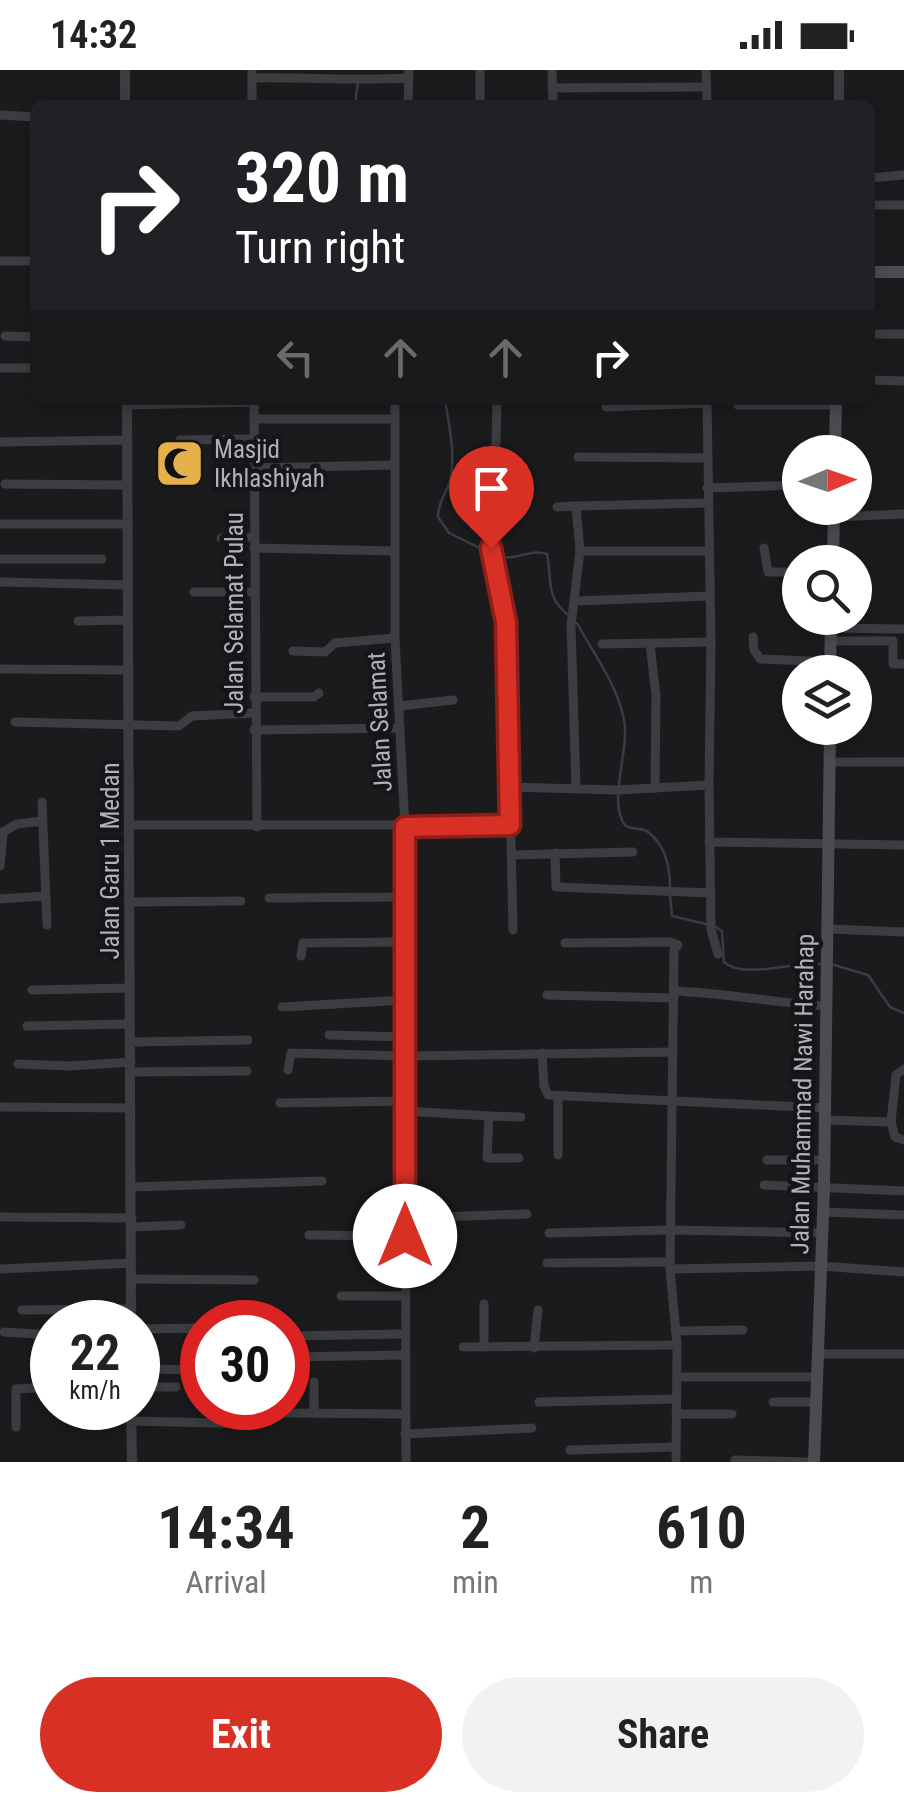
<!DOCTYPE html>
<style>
body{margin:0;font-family:"Roboto Condensed",sans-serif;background:#f2f2f2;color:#222;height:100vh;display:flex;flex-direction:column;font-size:38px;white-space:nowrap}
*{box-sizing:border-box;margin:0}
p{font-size:32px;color:#767676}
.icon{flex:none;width:55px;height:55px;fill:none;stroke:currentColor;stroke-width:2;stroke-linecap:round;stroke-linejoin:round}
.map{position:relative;height:1392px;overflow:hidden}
.details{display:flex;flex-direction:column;background:#fff;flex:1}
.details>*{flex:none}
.top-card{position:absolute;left:30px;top:30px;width:845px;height:305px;border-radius:15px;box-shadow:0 5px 15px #0003;background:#202124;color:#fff;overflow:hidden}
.needle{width:65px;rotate:88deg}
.controls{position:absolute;left:782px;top:365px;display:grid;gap:20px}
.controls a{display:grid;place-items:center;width:90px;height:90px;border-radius:50%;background:#fff;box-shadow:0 5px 15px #0003;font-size:50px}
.speed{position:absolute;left:30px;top:1230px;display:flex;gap:20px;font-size:50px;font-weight:700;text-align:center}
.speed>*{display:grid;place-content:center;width:130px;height:130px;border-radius:50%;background:#fff;box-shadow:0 5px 15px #0003;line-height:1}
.speed small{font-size:25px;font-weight:400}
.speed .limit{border:15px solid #d22;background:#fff;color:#111}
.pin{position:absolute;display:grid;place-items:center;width:85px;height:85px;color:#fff;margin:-102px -42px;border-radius:50% 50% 50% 0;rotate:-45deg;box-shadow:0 0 10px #0007}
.pin .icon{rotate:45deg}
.me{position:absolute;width:110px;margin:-55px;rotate:0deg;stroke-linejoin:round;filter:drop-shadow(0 0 8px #0008)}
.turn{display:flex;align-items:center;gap:35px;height:210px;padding:0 40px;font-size:45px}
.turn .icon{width:130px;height:130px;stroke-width:2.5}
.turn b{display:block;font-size:70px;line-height:85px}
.lanes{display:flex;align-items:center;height:95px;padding:0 40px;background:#0003;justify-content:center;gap:50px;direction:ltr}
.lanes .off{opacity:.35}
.eta{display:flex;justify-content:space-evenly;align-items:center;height:170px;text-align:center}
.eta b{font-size:60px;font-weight:700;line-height:70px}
.cta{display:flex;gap:20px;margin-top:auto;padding:20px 40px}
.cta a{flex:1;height:115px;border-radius:60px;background:#d93025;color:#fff;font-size:40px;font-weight:700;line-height:115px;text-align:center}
.cta a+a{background:#f2f2f2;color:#222}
.status{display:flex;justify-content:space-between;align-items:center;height:70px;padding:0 50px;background:#fff;direction:ltr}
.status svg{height:28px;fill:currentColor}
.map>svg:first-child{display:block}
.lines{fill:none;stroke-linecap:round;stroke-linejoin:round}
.stream{stroke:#353d45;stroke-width:2.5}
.minor{stroke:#3c3d41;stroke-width:9}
.tertiary{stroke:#3c3d41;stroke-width:10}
.secondary{stroke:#4a4c51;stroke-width:12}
.route-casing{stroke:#8d1f18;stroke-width:25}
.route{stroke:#d93025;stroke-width:18}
.labels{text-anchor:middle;stroke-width:9;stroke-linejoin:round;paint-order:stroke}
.poi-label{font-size:25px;fill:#aeb2bb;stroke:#161618;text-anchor:start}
.street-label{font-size:25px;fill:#aeb2bb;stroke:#161618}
</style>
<div class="status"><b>14:32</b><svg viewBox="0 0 49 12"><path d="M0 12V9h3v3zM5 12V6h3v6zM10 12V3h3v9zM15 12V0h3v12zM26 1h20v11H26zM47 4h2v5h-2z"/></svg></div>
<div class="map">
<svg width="904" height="1392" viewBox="0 0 904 1392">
<rect width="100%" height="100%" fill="#1b1b1d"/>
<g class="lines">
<!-- stream -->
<g class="stream">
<path d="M355,35l3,-24"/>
<path d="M445,330c4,25 11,55 5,80 -3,13 -12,21 -12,37l11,16 39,19"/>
<path d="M495,485c19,8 33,-7 52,-1 5,23 -2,43 20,60"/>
<path d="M577,553c17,32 44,66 48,104 2,27 -14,69 -3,93 5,13 16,5 26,12 17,13 22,35 22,55"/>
<path d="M670,825l2,21 34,8"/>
<path d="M714,856l8,5 2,31c19,18 69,-1 97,2"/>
<path d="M834,895l34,10 22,32 14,6"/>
</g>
<!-- minor -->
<g class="minor">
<path d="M480,0v35"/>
<path d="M552,0l1,35"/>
<path d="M706,0l1,35"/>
<path d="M252,8c53,-1 104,3 156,0"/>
<path d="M552,18l154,-1"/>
<path d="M252,35v-35"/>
<path d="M408,35l1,-35"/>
<path d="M0,45l35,2"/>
<path d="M870,108l33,-3"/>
<path d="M870,135h34"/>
<path d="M0,191h35"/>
<path d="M870,264h34"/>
<path d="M5,266l30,1"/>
<path d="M0,298h35"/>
<path d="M870,310l34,1"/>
<path d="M254,330l3,427"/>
<path d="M395,330v238l10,189 1,635"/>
<path d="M497,330l-1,43 -8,32 4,81 14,66 7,308"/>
<path d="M707,330l4,242 -2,143 2,144 7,25"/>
<path d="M127,335l127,-3"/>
<path d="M738,335h98"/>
<path d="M606,337l101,-4"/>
<path d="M254,349h141"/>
<path d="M180,370l74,-1"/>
<path d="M0,372l127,-2"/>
<path d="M578,387l128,1"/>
<path d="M254,398l141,-3"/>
<path d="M5,414l122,1"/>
<path d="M707,418l93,-3"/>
<path d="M557,437l19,-1"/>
<path d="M834,447l70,-3"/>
<path d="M0,454h128"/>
<path d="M221,468l33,-1"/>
<path d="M254,478l141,3"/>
<path d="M764,478l4,24h32"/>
<path d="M580,481h129"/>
<path d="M0,489h102"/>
<path d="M0,512l128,3"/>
<path d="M194,522h60"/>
<path d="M575,531l134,-5"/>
<path d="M78,551l50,-1"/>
<path d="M831,558l73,1"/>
<path d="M753,567l1,13 6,9 71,3"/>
<path d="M831,571h62v23h11"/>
<path d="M602,574l109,-2"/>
<path d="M650,574l6,52 -1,92"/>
<path d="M293,581l32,1 10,-9 60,-5"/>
<path d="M0,599l129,1"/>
<path d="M254,627h60l5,-4"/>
<path d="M400,636l53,-6"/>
<path d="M15,652l164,4 13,-10 62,-3"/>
<path d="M254,660l146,-2"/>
<path d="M829,692h75"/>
<path d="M509,717l108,3 92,-5"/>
<path d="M576,718l-5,-163 9,-74 -4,-45 131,-3"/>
<path d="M42,732l5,123"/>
<path d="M130,755h380"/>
<path d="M709,772l195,3"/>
<path d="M555,783l1,34 155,6"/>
<path d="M511,785l122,-3"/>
<path d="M0,796l3,-34 14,-8 26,-3"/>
<path d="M269,828l135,-1"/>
<path d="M0,829l44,-3"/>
<path d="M131,832l110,-1"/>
<path d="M828,859l76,3"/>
<path d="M565,873l105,-1 8,3 -4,5 -4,319 7,76 -1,117"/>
<path d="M301,886l2,-13 101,-1"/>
<path d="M32,920l98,-2"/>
<path d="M674,921c52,2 102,12 154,15"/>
<path d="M547,925l127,3"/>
<path d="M282,937l123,-7"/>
<path d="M27,956l103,-2"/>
<path d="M329,965l76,2"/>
<path d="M131,972l117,-2"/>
<path d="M542,983l2,33 4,9 277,13"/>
<path d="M18,994l52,2 61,-4"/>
<path d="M288,1000l3,-17 115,3 266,-4"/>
<path d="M131,1002l116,-1"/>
<path d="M280,1033l126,-2"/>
<path d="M0,1037l131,1"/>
<path d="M406,1041l83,5 -2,42h32"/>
<path d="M489,1046l32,1"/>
<path d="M825,1050l66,2 4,15 9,3"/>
<path d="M891,1052l5,-47 8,-6"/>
<path d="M558,1085v-59"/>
<path d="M767,1090h57"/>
<path d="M764,1115l140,6"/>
<path d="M132,1117l190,-6"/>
<path d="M823,1142l81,3"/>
<path d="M0,1147l132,1"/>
<path d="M405,1148l122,-4"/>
<path d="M132,1157l49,-2"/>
<path d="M549,1163l121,-3 153,3"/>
<path d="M309,1165l96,1"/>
<path d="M547,1193l123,-1"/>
<path d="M0,1199l132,-6"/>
<path d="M670,1199l151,-3 83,6"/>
<path d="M132,1209l122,1"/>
<path d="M341,1226h64"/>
<path d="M22,1240l110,-1"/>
<path d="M138,1259l64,-1"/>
<path d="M676,1261l67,-1"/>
<path d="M4,1262l48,3"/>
<path d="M288,1266l116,-2"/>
<path d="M463,1277l214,-2"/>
<path d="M484,1277v-43"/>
<path d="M534,1278l4,-38"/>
<path d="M818,1284h86"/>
<path d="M288,1287l117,-2"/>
<path d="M138,1299l64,1"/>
<path d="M677,1307h140"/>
<path d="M314,1312v30"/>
<path d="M138,1317h38"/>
<path d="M539,1332l138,-3"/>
<path d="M773,1332h44"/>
<path d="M285,1343l120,1"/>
<path d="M676,1344h56"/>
<path d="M132,1351l127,3"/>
<path d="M16,1357v-38l36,-2"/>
<path d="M405,1364l127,-6"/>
<path d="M570,1380l106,-3"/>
<path d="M735,1390l71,2"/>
</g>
<!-- tertiary -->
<g class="tertiary">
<path d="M125,35v-35"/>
<path d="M839,35v-35"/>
<path d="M127,330l4,922"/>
<path d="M131,1338l1,54"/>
</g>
<!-- secondary -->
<g class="secondary">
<path d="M870,202h34"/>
<path d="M835,382l1,-52"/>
<path d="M833,492l1,-54"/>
<path d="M830,602l1,-54"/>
<path d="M814,1392l10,-275 6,-459"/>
</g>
</g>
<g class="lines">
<defs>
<path id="route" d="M405,1166v-409l105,-2 -4,-203 -15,-74"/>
</defs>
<!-- route casing -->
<use href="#route" class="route-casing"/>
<!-- route -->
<use href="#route" class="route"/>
</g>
<!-- icons -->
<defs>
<symbol id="mosque-square" viewBox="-11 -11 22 22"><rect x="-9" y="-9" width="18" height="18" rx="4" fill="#e4b14b" stroke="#161618"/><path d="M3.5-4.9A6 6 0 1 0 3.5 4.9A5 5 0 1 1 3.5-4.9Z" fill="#111"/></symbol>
</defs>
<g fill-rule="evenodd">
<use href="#mosque-square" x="152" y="366" width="55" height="55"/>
</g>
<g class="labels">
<!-- poi labels -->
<g class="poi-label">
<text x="214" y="388">Masjid<tspan x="214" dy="29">Ikhlashiyah</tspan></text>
</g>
<!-- street labels -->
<g class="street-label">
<text transform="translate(234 543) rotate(-90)" y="9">Jalan Selamat Pulau</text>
<text transform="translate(379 652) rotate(-93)" y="9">Jalan Selamat</text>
<text transform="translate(110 791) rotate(-90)" y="9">Jalan Garu 1 Medan</text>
<text transform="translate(802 1024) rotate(-89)" y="9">Jalan Muhammad Nawi Harahap</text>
</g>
</g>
</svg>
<div class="controls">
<a><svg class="needle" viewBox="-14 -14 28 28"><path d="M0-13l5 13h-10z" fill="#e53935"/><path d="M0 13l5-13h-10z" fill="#767676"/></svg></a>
<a><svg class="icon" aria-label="search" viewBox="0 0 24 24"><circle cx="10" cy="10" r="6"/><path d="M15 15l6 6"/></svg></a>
<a><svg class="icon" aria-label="layers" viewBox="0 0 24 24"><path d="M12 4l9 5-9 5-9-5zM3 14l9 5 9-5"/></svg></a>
</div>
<div class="speed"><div>22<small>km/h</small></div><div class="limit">30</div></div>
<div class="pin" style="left:491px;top:478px;background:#d93025"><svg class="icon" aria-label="arrive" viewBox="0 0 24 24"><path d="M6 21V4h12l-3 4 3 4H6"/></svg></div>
<svg class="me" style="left:405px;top:1166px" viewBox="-20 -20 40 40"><circle r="19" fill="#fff"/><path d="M0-13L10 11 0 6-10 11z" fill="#d93025"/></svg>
<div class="top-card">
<div class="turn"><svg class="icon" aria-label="right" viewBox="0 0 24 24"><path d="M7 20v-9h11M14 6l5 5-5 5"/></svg><div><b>320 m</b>Turn right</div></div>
<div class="lanes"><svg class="icon off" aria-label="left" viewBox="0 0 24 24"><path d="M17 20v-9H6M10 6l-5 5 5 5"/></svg><svg class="icon off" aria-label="ahead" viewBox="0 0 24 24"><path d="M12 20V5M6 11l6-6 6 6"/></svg><svg class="icon off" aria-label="ahead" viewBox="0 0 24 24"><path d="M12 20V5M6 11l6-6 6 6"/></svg><svg class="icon" aria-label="right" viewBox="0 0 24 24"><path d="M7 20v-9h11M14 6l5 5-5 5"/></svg></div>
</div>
</div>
<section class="details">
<div class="eta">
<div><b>14:34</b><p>Arrival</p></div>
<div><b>2</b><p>min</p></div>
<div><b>610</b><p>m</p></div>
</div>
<div class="cta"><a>Exit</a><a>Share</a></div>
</section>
